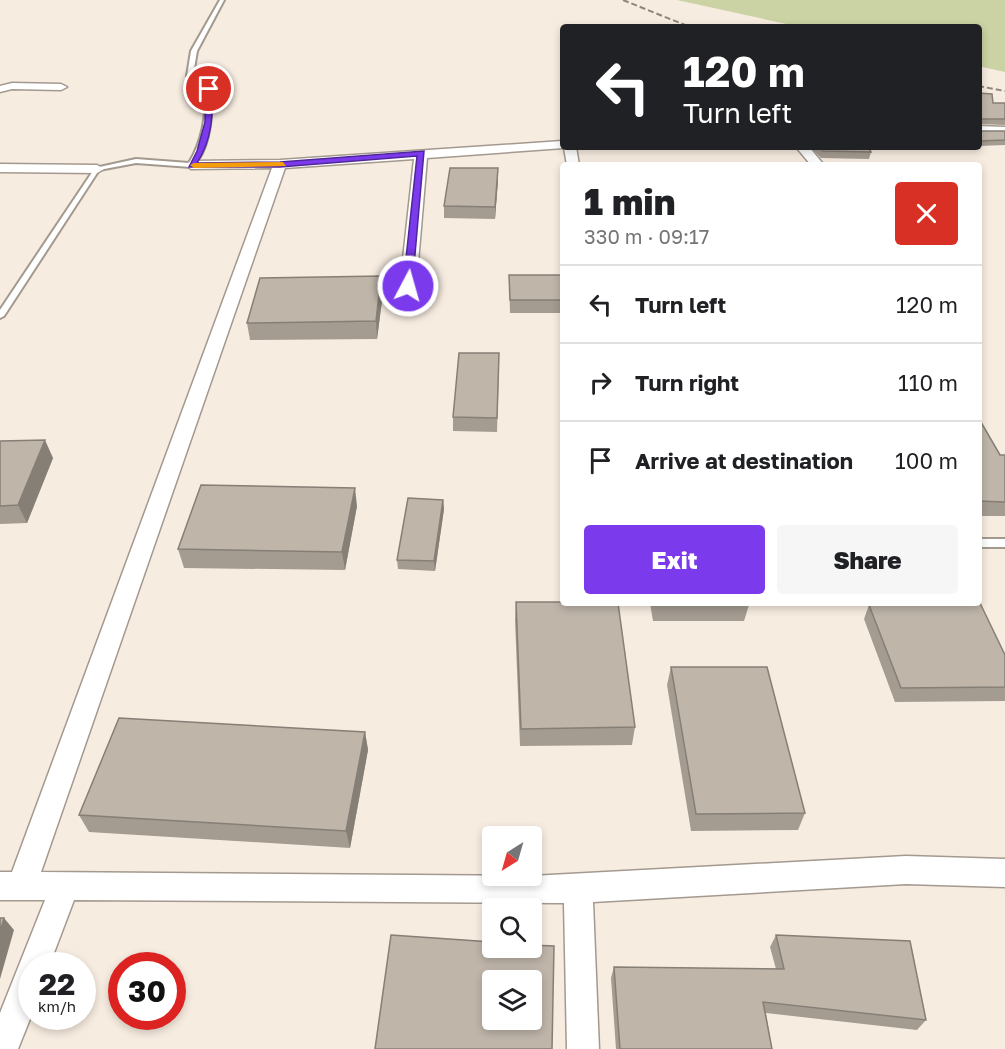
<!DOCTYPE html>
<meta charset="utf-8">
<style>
body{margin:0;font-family:"Golos Text",sans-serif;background:#f6f6f6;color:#202124;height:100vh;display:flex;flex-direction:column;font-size:22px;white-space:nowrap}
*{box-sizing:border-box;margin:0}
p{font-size:20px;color:#757577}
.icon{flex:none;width:33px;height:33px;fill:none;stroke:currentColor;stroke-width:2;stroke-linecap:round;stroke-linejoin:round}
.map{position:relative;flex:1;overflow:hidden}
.drawer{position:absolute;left:560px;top:162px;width:422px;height:444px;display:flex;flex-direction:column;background:#fff;border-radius:6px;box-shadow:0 3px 9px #0003}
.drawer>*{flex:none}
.hud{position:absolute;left:560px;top:24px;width:422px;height:126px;border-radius:6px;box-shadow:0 3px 9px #0003;background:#202124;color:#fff;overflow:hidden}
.needle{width:39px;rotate:217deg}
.tools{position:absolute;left:482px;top:826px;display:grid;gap:12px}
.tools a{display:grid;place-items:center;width:60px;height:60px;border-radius:6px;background:#fff;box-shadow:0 3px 9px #0003;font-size:30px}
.speed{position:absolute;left:18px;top:952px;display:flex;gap:12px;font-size:30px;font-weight:700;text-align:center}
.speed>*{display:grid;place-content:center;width:78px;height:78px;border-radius:50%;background:#fff;box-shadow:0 3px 9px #0003;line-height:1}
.speed small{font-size:15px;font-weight:400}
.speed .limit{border:9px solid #d22;background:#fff;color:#111}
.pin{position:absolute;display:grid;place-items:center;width:51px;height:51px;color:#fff;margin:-26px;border:3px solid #fff;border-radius:50%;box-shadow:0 2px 6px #0007}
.me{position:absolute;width:66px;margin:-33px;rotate:6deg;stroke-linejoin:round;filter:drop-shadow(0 0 4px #0008)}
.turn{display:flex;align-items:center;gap:21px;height:126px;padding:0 24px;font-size:27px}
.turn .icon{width:78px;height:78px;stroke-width:2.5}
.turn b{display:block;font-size:42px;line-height:51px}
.round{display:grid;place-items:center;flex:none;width:63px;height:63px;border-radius:6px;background:#f6f6f6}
.summary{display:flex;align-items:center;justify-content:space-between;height:102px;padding:0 24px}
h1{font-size:36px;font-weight:800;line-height:45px}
.cta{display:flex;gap:12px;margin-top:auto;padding:12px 24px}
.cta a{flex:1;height:69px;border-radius:6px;background:#7c3aed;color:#fff;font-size:24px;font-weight:800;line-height:69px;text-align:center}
.cta a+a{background:#f6f6f6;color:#202124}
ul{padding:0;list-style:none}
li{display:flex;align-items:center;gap:18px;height:78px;padding:0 24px;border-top:2px solid #e0e0e0}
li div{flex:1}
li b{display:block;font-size:22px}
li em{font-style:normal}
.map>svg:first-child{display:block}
.green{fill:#cbd2a3}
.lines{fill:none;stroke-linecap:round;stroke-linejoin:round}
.lane-casing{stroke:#a3998e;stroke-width:4}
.street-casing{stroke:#a3998e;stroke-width:3}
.lane{fill:#fff;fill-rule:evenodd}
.street{fill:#fff;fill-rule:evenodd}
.rail{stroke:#8e867e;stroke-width:2;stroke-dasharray:6 3;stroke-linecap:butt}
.wall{fill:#a49c91}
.shaded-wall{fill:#867f76}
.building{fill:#bfb5a9;stroke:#867f76;stroke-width:1.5;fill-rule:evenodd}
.route{fill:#7c3aed;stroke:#51269a;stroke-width:1.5}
.slow{fill:#f59e0b}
</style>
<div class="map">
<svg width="1005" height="1049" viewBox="0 0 1005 1049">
<rect width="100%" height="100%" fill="#f7ece0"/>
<!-- green -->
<path class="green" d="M677,0h328v72l-27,-6v-39h-178z"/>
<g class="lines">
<defs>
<g id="lane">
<path d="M220,0h4l-27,51 -4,24 19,14c0,23 -1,63 -21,78l-55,-4 -37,7 -95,146 -4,2v-8l95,-142 41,-9 53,4c14,-23 17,-47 17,-73l-19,-14 4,-25z"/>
<rect x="978" y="539" width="27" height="8"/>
</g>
<g id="street">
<path d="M12,83l49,1 6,3 -6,3 -49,-1 -12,3v-6z"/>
<path d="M978,126l27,1v8l-27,-1z"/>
<path d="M562,141v6h14l3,18h-12l-3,-17 -137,10 -11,128 -8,5 -8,-5 14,-127 -129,9 -244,704 490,4 375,-20 99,3v28l-99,-3 -313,18 6,147h-32l-3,-146 -490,-3 -25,66h-17v48l-14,35h-18v-36l45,-113h-45v-28h12l260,-704 -81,1 -6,-4 6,-4 89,-1z"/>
<path d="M796,147h13l15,18h-13z"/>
<path d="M0,164l97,1 7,4 -7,4 -97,-1z"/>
</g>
</defs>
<!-- lane casing -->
<use href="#lane" class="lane-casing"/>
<!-- street casing -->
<use href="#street" class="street-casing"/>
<!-- lane -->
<use href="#lane" class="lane"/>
<!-- street -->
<use href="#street" class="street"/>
<!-- rail -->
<g class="rail">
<path d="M623,0l67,27"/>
<path d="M978,86l27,5"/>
</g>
</g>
<!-- wall -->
<g class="wall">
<path d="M978,93l15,10h12v22l-27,-1 2,7h25v14l-27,1z"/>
<path d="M810,147h58l3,5 -2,7 -48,-1z"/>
<path d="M498,180l-3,39 -51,-1v-12z"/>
<path d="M509,275h53v38h-52z"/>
<path d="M383,293l-6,46 -127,1 -3,-17z"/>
<path d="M499,367l-2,65 -44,-1v-14z"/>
<path d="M978,417l22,38h5v61h-27z"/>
<path d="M0,441l53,17 -26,65 -27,1z"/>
<path d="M443,500l1,9 -9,62 -37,-2 -1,-9z"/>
<path d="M357,506l-12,64 -161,-2 -6,-19z"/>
<path d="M516,602l119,125 -3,18 -112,1 -5,-126z"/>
<path d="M650,603h98l1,2 -5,16h-91z"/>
<path d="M869,605l136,50v46l-110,1 -31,-83z"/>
<path d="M671,667l134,146 -7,17 -107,1 -24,-146z"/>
<path d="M365,732l3,18 -18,98 -261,-16 -10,-17z"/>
<path d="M776,935l150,85 -9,10 -151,-17 6,36h-156l-5,-71 3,-11 162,2 -6,-22z"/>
</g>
<!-- shaded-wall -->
<g class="shaded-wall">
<path d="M498,168v12l-3,39v-12z"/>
<path d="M381,276l2,17 -6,46 -1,-18z"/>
<path d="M45,440l8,18 -26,65 -9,-18z"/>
<path d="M355,488l2,18 -12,64 -3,-18z"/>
<path d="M443,500l1,9 -9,62 -1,-10z"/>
<path d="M365,732l3,18 -18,98 -4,-17z"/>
<path d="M4,918l10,12 -14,49v-47z"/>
</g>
<!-- building -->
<g class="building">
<path d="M978,93l14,1 1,9h12v16h-25l-2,1z"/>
<path d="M978,123l2,8h25v9l-27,1z"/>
<path d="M819,147h49l3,5 -48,-1z"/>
<path d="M450,168h48l-3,39 -51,-1z"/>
<path d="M509,275h53v25h-52z"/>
<path d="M381,276l-5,45 -129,2 13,-45z"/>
<path d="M459,353h40l-2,65 -44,-1z"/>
<path d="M978,417l22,38h5v47l-27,-1z"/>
<path d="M45,440l-27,65 -18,1v-65z"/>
<path d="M201,485l154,3 -13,64 -164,-3z"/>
<path d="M408,498l35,2 -9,61 -37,-1z"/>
<path d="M516,602h46v1h56l17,124 -114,2z"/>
<path d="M655,603h93l1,2 -93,-1z"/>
<path d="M980,603l25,52v32l-104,1 -32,-83z"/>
<path d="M671,667h96l38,146 -109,1z"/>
<path d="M119,718l246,14 -19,99 -267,-16z"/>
<path d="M0,918h4l-4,14z"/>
<path d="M391,935l101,7v6h39v-3l23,1 -2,103h-177zM492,981h39v39h-39z"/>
<path d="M776,935l134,6 16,79 -163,-18 9,47h-152l-6,-82 170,2z"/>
</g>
<!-- route -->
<path class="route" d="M209,87l3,2c1,27 0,51 -15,74l83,-1 144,-11 -12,138 -9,-3 14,-130 -137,11h-91l8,-16 8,-29v-33z"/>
<!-- slow -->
<path class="slow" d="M283,162l3,4 -92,2 -4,-3 4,-2z"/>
</svg>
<div class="tools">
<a><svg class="needle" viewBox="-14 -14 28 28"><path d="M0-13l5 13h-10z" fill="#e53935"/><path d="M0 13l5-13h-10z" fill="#757577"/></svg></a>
<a><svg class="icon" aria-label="search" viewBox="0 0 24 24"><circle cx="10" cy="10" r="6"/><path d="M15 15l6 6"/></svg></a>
<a><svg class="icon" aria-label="layers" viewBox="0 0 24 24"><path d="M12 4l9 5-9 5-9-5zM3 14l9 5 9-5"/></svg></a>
</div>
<div class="speed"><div>22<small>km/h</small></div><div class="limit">30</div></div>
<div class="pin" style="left:209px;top:89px;background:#d93025"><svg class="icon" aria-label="arrive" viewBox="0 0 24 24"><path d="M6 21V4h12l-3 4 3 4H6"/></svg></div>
<svg class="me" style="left:408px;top:286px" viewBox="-20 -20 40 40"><circle r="17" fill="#7c3aed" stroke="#fff" stroke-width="3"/><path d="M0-11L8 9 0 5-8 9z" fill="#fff"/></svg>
<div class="hud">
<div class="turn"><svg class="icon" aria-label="left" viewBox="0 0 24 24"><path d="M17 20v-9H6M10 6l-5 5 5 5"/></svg><div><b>120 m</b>Turn left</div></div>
</div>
<section class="drawer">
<div class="summary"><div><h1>1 min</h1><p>330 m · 09:17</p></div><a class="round" style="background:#d93025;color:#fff"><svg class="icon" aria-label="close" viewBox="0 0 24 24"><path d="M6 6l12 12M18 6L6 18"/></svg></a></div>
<ul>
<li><svg class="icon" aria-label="left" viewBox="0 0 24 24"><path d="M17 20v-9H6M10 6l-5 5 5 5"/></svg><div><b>Turn left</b></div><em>120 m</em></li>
<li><svg class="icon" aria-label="right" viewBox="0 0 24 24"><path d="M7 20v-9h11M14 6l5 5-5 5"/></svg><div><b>Turn right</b></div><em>110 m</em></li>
<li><svg class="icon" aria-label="arrive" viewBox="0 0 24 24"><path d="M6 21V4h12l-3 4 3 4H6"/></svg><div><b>Arrive at destination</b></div><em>100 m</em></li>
</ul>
<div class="cta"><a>Exit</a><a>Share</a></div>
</section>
</div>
